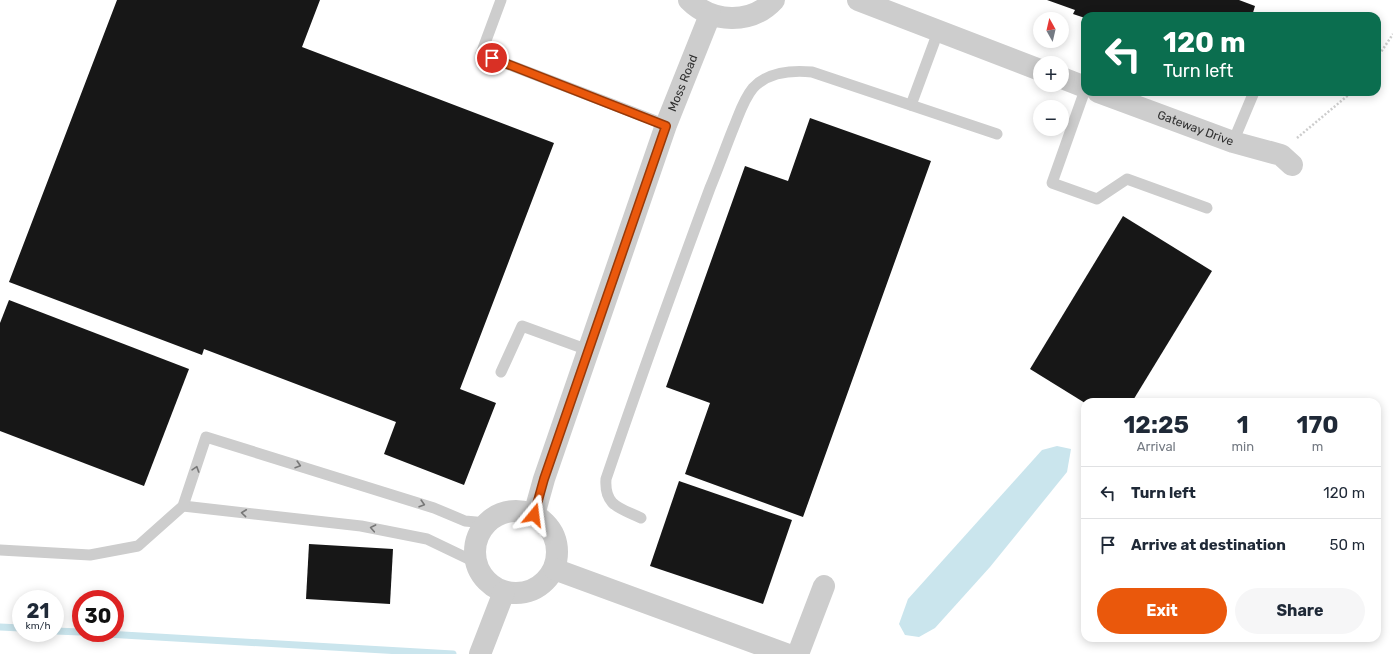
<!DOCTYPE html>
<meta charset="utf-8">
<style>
body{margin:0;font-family:Rubik,sans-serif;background:#f6f6f7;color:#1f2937;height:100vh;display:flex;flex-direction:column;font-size:15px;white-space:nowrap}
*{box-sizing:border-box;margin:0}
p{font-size:13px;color:#747a83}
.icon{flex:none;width:22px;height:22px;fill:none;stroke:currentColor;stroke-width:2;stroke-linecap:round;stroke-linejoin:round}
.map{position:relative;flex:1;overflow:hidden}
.drawer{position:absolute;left:1081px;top:398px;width:300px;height:244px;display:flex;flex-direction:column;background:#fff;border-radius:12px;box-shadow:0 2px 10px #0003}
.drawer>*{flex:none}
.guide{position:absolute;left:1081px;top:12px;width:300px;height:84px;border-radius:12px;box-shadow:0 2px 10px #0003;background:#0b6e4f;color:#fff;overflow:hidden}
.needle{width:26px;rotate:352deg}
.controls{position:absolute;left:1033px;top:12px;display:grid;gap:8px}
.controls a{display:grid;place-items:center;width:36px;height:36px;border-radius:50%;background:#fff;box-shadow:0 2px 10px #0003;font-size:20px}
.speed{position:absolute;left:12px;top:590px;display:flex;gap:8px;font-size:20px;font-weight:700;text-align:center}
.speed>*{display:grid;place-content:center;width:52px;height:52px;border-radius:50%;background:#fff;box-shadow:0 2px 10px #0003;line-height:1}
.speed small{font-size:10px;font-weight:400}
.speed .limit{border:6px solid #d22;background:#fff;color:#111}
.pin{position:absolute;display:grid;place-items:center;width:34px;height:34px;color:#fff;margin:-17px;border:2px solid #fff;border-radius:50%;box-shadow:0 1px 4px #0007}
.me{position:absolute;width:44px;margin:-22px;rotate:16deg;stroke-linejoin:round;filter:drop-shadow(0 0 3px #0008)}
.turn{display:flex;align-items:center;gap:14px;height:84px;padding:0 16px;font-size:18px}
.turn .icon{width:52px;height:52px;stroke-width:2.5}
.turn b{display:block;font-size:28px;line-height:34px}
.eta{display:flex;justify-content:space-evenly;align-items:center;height:68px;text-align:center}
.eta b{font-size:24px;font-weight:700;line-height:28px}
.button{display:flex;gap:8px;margin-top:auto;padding:8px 16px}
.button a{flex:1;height:46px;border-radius:24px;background:#ea580c;color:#fff;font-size:16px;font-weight:700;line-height:46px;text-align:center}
.button a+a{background:#f6f6f7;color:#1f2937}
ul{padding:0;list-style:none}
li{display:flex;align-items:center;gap:12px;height:52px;padding:0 16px;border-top:1px solid #e0e1e3}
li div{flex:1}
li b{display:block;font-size:15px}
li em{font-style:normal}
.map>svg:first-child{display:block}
.water{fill:#cae5ed}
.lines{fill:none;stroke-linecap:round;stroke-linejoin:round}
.stream{stroke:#cae5ed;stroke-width:7}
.building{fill:#171717}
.path{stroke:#cdcdcd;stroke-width:2.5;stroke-dasharray:2 2;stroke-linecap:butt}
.service{stroke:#cdcdcd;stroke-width:11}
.minor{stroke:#cdcdcd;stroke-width:22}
.oneway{stroke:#777}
.route-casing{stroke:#983908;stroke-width:10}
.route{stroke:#ea580c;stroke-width:7}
.labels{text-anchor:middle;stroke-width:4;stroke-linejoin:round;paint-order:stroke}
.street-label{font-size:12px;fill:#303030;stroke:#fff}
</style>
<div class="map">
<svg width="1393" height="654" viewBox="0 0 1393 654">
<rect width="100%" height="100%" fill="#fff"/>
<!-- water -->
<path class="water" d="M1057,446l14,3 -4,23 -77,95 -55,61 -16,9 -14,-2 -6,-11 9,-25 134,-149z"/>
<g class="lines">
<!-- stream -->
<g class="stream">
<path d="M0,627l21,1"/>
<path d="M55,631l26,1"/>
<path d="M89,633l364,21"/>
</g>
</g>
<!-- building -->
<g class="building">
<path d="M117,0h203l-18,47 252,96 -94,246 36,14 -32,82 -80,-31 12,-32 -192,-73 -2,6 -193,-73z"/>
<path d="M1047,0h192l16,6 -3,10h-167v2l-12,-4 2,-4z"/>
<path d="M810,118l121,43 -128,356 -118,-43 25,-71 -44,-16 79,-221 43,15z"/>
<path d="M1123,216l89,55 -80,131 -47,1 -55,-34z"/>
<path d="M9,300l180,69 -45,117 -144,-55v-108z"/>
<path d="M679,481l113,39 -29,84 -113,-38z"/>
<path d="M309,544l84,5 -3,55 -84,-5z"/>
</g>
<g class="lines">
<!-- path -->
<g class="path">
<path d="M1377,58l16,-24"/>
<path d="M1297,138l55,-46"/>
</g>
<!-- service -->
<g class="service">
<path d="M501,0l-20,54 185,71"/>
<path d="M1085,90l-33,93 45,16 30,-20 80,29"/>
<path d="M911,105l27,-73"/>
<path d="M1233,142l21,-50"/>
<path d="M501,372l21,-46 66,24"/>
<path d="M183,506l178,20 66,13 48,23"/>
<path d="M641,518c-21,-10 -37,-12 -35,-39 33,-97 68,-194 104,-291 8,-19 15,-39 23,-59 6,-14 10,-29 20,-41 15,-16 38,-18 59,-16l185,62"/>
<path d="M0,550l90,5 48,-9 45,-40 23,-69 228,71 31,13 22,2"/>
</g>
<!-- minor -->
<g class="minor">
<path d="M689,0c23,23 62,25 85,0"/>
<path d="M858,0l182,70"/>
<path d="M1062,78l23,9"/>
<path id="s1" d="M1098,92l135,50 48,13 11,10"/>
<circle cx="516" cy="552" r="41"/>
<path id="s2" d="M534,515l10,-36 122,-354 44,-110"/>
<path d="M554,569l232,85"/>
<path d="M480,654l24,-62"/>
<path d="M798,654l26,-68"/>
</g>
</g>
<!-- one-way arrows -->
<defs><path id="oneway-chevron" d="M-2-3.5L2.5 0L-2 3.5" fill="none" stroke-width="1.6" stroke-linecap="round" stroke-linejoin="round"/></defs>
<g class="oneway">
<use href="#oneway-chevron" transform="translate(298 465) rotate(17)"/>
<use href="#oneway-chevron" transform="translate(196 469) rotate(-72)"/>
<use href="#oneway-chevron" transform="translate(422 504) rotate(17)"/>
<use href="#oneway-chevron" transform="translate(244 513) rotate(-174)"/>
<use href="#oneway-chevron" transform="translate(373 528) rotate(-169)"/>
</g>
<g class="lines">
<defs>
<path id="route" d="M492,58l174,68 -122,353 -10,36"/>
</defs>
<!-- route casing -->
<use href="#route" class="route-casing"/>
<!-- route -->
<use href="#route" class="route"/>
</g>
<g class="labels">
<!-- street labels -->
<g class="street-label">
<text dy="4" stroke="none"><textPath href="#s2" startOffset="457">Moss Road</textPath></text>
<text dy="4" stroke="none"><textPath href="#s1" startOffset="104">Gateway Drive</textPath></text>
</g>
</g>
</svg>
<div class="controls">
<a><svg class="needle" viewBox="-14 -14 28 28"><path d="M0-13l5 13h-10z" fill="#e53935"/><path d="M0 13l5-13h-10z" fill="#747a83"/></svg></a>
<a>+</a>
<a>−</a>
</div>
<div class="speed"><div>21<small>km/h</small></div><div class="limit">30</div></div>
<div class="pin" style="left:492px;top:58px;background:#d93025"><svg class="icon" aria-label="arrive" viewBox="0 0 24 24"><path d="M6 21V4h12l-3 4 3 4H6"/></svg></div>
<svg class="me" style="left:534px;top:515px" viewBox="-20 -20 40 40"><path d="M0-17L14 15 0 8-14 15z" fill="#ea580c" stroke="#fff" stroke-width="4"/></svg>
<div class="guide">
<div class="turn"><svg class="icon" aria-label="left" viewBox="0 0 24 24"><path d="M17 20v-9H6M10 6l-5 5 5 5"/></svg><div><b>120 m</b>Turn left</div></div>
</div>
<section class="drawer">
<div class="eta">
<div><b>12:25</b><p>Arrival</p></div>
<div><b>1</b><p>min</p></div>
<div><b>170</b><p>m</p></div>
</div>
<ul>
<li><svg class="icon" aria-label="left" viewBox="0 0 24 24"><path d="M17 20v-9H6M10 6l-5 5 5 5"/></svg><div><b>Turn left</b></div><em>120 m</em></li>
<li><svg class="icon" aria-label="arrive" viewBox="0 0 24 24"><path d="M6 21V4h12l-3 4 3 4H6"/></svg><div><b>Arrive at destination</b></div><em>50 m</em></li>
</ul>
<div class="button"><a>Exit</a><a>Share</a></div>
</section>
</div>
